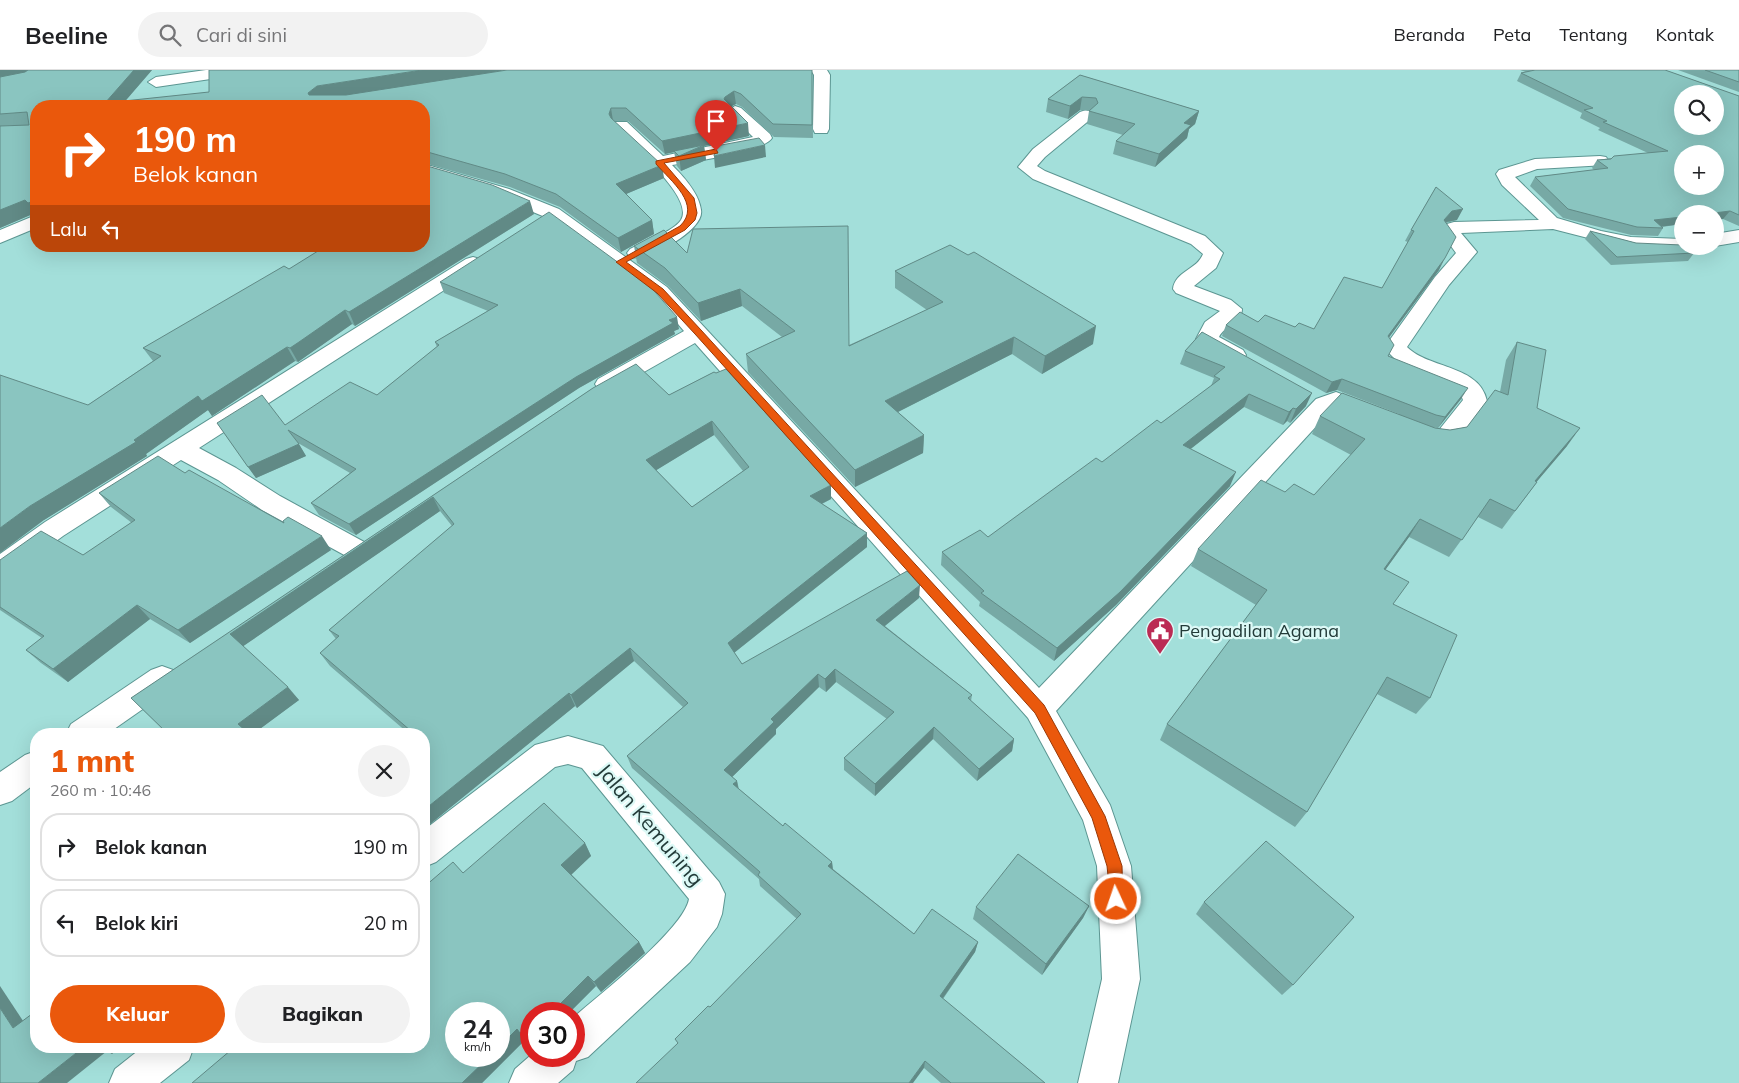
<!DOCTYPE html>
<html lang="id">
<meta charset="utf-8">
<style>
body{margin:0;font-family:Mulish,sans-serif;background:#f2f2f2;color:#202124;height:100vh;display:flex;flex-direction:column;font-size:19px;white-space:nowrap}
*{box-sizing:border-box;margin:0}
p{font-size:16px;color:#757577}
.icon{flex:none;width:28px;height:28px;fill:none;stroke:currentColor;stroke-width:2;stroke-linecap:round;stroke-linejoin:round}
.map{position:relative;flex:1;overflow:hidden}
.sheet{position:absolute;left:30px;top:658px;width:400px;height:325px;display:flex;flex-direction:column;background:#fff;border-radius:20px;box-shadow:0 5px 20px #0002}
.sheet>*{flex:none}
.top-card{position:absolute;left:30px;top:30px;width:400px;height:152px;border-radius:20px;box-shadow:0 5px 20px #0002;background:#ea580c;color:#fff;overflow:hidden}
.buttons{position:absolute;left:1674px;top:15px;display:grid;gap:10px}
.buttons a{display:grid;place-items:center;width:50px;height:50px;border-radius:50%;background:#fff;box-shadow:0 5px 20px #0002;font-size:25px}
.speed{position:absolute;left:445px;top:932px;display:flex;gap:10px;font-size:25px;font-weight:700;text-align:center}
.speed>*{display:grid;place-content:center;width:65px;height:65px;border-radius:50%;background:#fff;box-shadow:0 5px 20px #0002;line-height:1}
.speed small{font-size:12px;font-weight:400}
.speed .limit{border:8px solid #d22;background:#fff;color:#111}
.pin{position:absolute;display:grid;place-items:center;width:42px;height:42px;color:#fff;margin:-51px -21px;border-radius:50% 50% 50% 0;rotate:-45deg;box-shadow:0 0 5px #0007}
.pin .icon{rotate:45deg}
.me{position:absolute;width:55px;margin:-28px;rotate:357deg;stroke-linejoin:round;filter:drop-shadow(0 0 4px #0008)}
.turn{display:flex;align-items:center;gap:18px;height:105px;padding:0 20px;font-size:22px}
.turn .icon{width:65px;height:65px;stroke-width:2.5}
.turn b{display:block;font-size:35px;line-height:42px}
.then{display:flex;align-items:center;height:48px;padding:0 20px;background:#0003;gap:10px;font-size:19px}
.round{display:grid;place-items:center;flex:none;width:52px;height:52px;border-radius:26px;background:#f2f2f2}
.overview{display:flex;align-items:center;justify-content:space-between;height:85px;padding:0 20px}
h1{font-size:30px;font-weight:800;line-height:38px;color:#ea580c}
.primary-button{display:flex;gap:10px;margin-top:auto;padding:10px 20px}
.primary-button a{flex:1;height:58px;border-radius:30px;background:#ea580c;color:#fff;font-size:20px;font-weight:800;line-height:58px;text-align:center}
.primary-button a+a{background:#f2f2f2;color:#202124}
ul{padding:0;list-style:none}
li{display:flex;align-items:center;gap:15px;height:68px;margin:0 10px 8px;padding:0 10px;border:2px solid #e0e0e0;border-radius:20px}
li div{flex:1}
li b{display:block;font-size:19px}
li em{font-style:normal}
header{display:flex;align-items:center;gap:30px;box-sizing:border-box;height:70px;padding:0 25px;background:#fff;border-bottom:1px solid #e0e0e0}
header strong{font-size:24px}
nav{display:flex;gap:28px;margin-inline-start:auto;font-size:18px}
.search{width:350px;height:45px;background:#f2f2f2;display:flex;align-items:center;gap:12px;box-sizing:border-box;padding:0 18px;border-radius:28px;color:#757577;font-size:19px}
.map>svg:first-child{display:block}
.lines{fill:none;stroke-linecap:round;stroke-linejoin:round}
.minor-casing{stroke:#5c9692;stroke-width:2}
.minor{fill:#fff;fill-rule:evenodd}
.wall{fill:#77a9a5;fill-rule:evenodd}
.shaded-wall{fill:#618a86}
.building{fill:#8ac5c0;stroke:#618a86;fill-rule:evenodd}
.route{fill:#ea580c;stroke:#983908}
.labels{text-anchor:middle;stroke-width:4.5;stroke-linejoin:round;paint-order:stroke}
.poi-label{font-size:18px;fill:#233b39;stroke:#dcf9f6;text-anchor:start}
.near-street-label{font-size:21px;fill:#233b39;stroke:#dcf9f6}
</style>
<header>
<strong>Beeline</strong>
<div class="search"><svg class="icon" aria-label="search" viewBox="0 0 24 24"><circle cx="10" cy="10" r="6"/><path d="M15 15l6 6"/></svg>Cari di sini</div>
<nav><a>Beranda</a><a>Peta</a><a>Tentang</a><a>Kontak</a></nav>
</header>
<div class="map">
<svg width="1739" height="1013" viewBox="0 0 1739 1013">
<rect width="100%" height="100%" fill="#a3dfda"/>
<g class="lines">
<defs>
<g id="minor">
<path d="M206,0h40l-8,5 -82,12 -8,-5 8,-5z"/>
<path d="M811,0h16l3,5 -1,54 -2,4h-12l-2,-4 1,-54z"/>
<path d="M735,36l6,2 29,26 2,4c-10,15 -80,23 -100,27 11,11 27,28 29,45 4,21 -54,51 -71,47l-3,-4 3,-4c13,-7 43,-17 51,-29 14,-23 -51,-76 -66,-90l-2,-4 2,-4h12l36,34 90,-19 -26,-26z"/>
<path d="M1086,40l6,2 2,3 -2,3 -47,39 -8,9 8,5 160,65 18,17 -7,15 -22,18 37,14 11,9c0,13 -18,17 -23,28l24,13 3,5 -3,5c-15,4 -38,-9 -47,-21l9,-17 15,-11 -44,-18 -3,-4c2,-18 24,-19 30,-35l-12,-10 -158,-65 -15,-12 15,-18 47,-37z"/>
<path d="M1600,86l6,1 3,4 -3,4 -69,4 -22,8 42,41 44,13 30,6 51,2v7h9l-9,5 -51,-2 -78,-20 -92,4 16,19 -28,33 -42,62c22,22 73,18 80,54l-32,42 -16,3 -29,-6 -3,-6 3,-6 9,-2 20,4 24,-30 -4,-10 -56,-23 -19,-19 51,-71 21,-24 -16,-22 7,-7 7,-2 85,-2 -37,-35 -6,-11 3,-4 36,-11z"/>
<path d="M424,94l85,25 50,20 108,78 372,401 277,-289 20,-7 42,16 4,5 -4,5 -8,3 -35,-13 -3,1 -276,302 54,94 21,61 9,113 -22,104h-40l24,-104 -5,-113 -14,-46 -55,-102 -333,-375 -81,46 -8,2 -8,-2 -3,-5 3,-5 86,-48 -31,-36 -108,-78 -48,-20 -73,-22z"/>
<path d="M36,145v13l-36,15v-13z"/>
<path d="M1739,160v12l-24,4v-12z"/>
<path d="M473,187l7,2 3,4 -3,4 -281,181 37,20 44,28 86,47 4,7 -4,7 -9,3 -9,-3 -86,-47 -44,-30 -37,-20 -118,76 -53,39 -10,3v-24l45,-32 421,-263z"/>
<path d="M162,596l11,4 4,9 -4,9 -66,46h-41l5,-10 80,-54z"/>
<path d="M568,666l35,10 116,136 6,12 -3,20 -5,13 -27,35 -102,95 -12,4 -3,9 -15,13h-49l6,-14 16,-14 43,1v-39c25,-22 110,-88 115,-118l-107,-131 -14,-4 -13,3 -119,95 -12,5v-37l111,-85z"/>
<path d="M36,681v32l-24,18 -12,4v-33l25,-17z"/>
<path d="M144,976h50l-5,14 -29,23h-51l6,-14z"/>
</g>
</defs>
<!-- minor casing -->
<use href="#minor" class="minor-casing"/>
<!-- minor -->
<use href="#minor" class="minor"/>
</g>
<!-- wall -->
<g class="wall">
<path d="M0,0h152l-27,31 687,-31 1,68 -39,-1 -32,-30 -6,-3 -5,2 18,30 -45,10 2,14 -25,11 -4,-5 -3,-14 -9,2 -37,-33h-14l50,57 -38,16 26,26 2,14 -33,18 -61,-45 -50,-20 -86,-24v-57h-388v109l-1,-2 -35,15z"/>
<path d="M1520,0h145l74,26v130l-16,-7 -8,1v-6h-33v10l-20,3 1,1 -5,8 -27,-1 -68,-17 -33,-32 5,-9 59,-7 -2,-2 5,-8 51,-7 -50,-23 2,-2 -20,-10 2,-5 -65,-32 4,-8 5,-1z"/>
<path d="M1678,0h61v22z"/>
<path d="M1080,5l119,36 -4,13 -6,5 -2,9 -32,29 -42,-13 3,-13 7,-6 -36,-11 2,-13 -9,-1 -12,9 -22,-7 2,-13z"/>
<path d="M1436,117l21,33 -11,3 -7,47 -50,67 -1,19 73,43 -23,29 -7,-1 4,1 15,2 17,-3 33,-35 6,-32 11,-18 20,66 30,38 -31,36h1l-35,47 -24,-12 -29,40 -40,-20 -24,33 9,35 36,93 -14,16 -39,-20 -70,118 -12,15 -135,-87 7,-16 89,-119 -65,-39 7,-17 87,-57 29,3 37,-40 -39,-21 8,-18 79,-2 -62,-24 -11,3 -104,-57 4,-11 32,-3 56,7 68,-41 26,-46 -3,-1 6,-11z"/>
<path d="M534,144l-179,112 -3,-2 -46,32 -8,6 -3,-1 -83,55 -4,-6 -62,44 1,2 -103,64 44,-115 65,-44 -10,-13 146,-79z"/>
<path d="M1590,161l46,12 58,10 -6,8 -77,4 -26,-26z"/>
<path d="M634,176l53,7 162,92 78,-35 -32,-22v-17l198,73 -51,30 -30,-20 -114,58 26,23 -1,18 -68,34 -107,-115 -2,-18 36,-17 -40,-31 -41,15 -33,-35 -31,-23z"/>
<path d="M440,212l239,47 -5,2 1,3 -96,54 -223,147 -37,-20 -8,-12 39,-30 -52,-30 8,13 -50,22 -39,-55 68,2 92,-30 60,-48 -2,-5 53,-31 -44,-18z"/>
<path d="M1202,262l104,74 -16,17 -3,-2 -4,4 -39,-18 -54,42 40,37 -114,119 -62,56 -75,-55 1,-4 -39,-37 1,-13 46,-15 173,-114 50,-37 3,-8 -34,-14 5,-13z"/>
<path d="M714,302l117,127 -9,5 45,29v14l-133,106 8,11 177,-66 -34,28 87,69 -1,6 43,38 -2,12 -35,30 -44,-42 -58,57 -31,-26v-12l43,-39 -51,-37 -10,10 -7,-5 -43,42v5l-44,43 5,4 2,8 44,37 49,36 1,7 81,65 64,8 -3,10 -32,47 102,84h-104l-17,-15 -246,-25 -3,-4 35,-32 87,-88 -37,-33 -1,-7 -127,-111 -5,-12 56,-49 -49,-46 -57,47 -2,-2 -151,123v-95l-16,-1 -78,-67 -10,-13 16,-14 -7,-9 123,-104 -12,-15 -197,135 56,54 -46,34h-85l-37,-36 462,-310 76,7zM714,365l29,36 -51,36 -36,-37z"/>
<path d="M185,403l146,77 -141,93 -40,-24 -82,63 -27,-19 -15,-13 16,-12 -42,-28v-50l83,-5 49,-32 -21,-16 -12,-14z"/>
<path d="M585,773l6,13 -20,18 68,68 6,11 -44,39 -5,-6 -28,28h-37l-1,28 -4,-3 -44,44h-290l271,-210z"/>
<path d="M1204,832l89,83 -11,10 -86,-81z"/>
<path d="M1089,836l-6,12 -41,57 -69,-56 3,-12z"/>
</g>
<!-- shaded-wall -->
<g class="shaded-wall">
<path d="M0,0h29l-6,4 -23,3z"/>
<path d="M134,0h18l-31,36 -16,-3z"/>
<path d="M422,0h84l-193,36 -5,-13 9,-7z"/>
<path d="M734,21l2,13 -10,5 -2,-10 1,-2z"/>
<path d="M1082,27l-2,13 -12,9 2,-13z"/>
<path d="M611,38l2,13 -4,-7z"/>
<path d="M1199,41l-4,13 -6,5 -2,9 -32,29 4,-13 25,-31z"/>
<path d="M748,53l1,13 -45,10 2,14 -25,11 -2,-15 24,-10 -38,8 -3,-13z"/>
<path d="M765,75l1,12 -51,11 -1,-12z"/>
<path d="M662,95l2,13 -45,19 -3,-13z"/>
<path d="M25,130h11v15l-1,-2 -35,15v-18z"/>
<path d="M530,131l4,13 -179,112 -6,-14z"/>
<path d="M1463,139l-6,11 -11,2 -8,9 6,-11 8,-9z"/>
<path d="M1730,141l-7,8 -8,1v-6h-9z"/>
<path d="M1682,147v7l-24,3 -4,-7z"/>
<path d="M652,150l2,14 -33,18 -3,-14z"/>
<path d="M1445,188l-6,12 -57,77 6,-11z"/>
<path d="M740,219l2,17 -41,15 -3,-18z"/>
<path d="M345,240l7,14 -54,38 -8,-14z"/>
<path d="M677,247l2,12 -5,2 1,3 -96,54 -223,147 -7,-11 227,-147 93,-57z"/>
<path d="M1096,256l-3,18 -51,30 3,-18z"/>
<path d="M1014,267l-2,17 -128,65 1,-18z"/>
<path d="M287,277l8,14 -83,55 -4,-6 -62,44 1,2 -103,64 -44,33v-25l30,-22 104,-66 64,-44z"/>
<path d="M1342,309l-5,11 -11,3 6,-11z"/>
<path d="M1468,318l-7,11 -23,29 7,-11z"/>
<path d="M1312,323l-6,13 -16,17 6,-14z"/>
<path d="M1249,324l-5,13 -66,52 5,-14z"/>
<path d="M1293,338l-6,13 -4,4 6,-13z"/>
<path d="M712,351l2,14 -64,39 -4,-14z"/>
<path d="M1580,358l-13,18 -45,53 13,-18z"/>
<path d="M924,365l-1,18 -68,34v-17z"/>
<path d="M299,374l7,12 -50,22 -8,-11z"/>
<path d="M1236,402l-6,14 -114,119 -62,56 3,-13z"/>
<path d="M831,415v14l-20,10 -1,-13z"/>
<path d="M433,427l7,14 -198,136 -12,-13z"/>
<path d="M1420,449l-11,18 -36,50 11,-18z"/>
<path d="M867,463v14l-137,109 -2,-13z"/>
<path d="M322,466l9,14 -141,93 -12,-13z"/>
<path d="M920,515l-1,13 -43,35v-13z"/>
<path d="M137,535l13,14 -82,63 -15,-13z"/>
<path d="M630,578l4,13 -57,47 -6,-13z"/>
<path d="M835,599l1,13 -10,10 -1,-13z"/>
<path d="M818,604l1,13 -43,42v5l-49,48 -3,-12 47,-51z"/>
<path d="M288,617l11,13 -46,34h-7l-8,-10z"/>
<path d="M569,623l6,13 -151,123v-19z"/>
<path d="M934,657l-1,12 -58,57v-12z"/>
<path d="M1014,669l-2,12 -35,30 2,-12z"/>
<path d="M737,711l2,12 -6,-9z"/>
<path d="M585,773l6,13 -22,21 -8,-12z"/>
<path d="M832,792l1,10 -5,-6z"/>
<path d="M1089,836l-6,12 -41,57 4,-11z"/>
<path d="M639,872l6,11 -44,39 -7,-10z"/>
<path d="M978,872l-3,10 -37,53 2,-9z"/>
<path d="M588,906l8,10 -28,28h-9l-4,-5z"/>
<path d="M0,916l33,50 -20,-8 -13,-20z"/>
<path d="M551,934l8,10h-18z"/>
<path d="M531,953v18l-1,1 -4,-3 -44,44h-20l28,-27h9v-9l18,-18z"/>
<path d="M85,976h37l-10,8 -5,-3 -40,32h-29z"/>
<path d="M925,991l-1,7 -11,15h-4z"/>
</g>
<!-- building -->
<g class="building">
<path d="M28,0h106l-29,33 104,-11v-22h213l-105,16 -9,7 1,2h37l161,-25h305v55l-39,-1 -32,-30 -7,-3 -9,6 -1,2 24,24 -86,18 -36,-33h-15l-2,6 2,4 51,47 -46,19 36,36 -34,18 -62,-44 -51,-20 -81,-23v-45h-388v94l-8,3 -3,-3 -25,10v-84l29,-1 -2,-13 -27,2v-37l25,-5z"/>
<path d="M1535,0h130l74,26v119l-9,-4 -24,3h-24v3l-28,3 9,8 -26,-1 -69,-18 -33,-32 73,-9 -11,-8 14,-1 3,-3 54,-5 -65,-29 4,-1 -23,-11 9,-2 -72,-35zM1682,24h33v32h-33zM1682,84h33v32h-33z"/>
<path d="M1705,0h34v12z"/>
<path d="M1080,5l119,36 -15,12 7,2 -32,29 -43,-13 19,-17 -46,-13 9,-8 -2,-5 -14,-1 -12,9 -22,-7z"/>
<path d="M759,68l6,7 -51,11 2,-10z"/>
<path d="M704,75l-25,11 -5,-5z"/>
<path d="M424,95l68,20 38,16 -181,111 -4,-2 -46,32 -9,6 -3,-1 -85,54 -4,-5 -64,44 2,2 -106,64 -30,22v-153l88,30 73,-49 -18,-8 141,-82 5,3 37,-23h98z"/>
<path d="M1436,117l27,22 -11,2 -8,9 12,17 -11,21 -57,78 6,9 -6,11 80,32 -23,29 -9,-2 -94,-36 -10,3 -106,-57 14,-13 18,10 7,-7 30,12 4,-4 15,6 30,-52 38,11 32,-57 -3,-1z"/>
<path d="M549,142l100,73 28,32 -8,3 4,3 -97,54 -227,147 -38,-21 45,-34 -68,-39 11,14 -51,23 -31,-44 45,-28 23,30 65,-43 27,13 62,-50 -4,-3 63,-37 -58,-23z"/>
<path d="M848,156l1,120 94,-44 -48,-31 55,-26 18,10 6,-3 122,74 -51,30 -31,-19 -129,64 39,34 -69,35 -109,-116 49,-23 -55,-42 -42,14 -33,-35 -31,-22 30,-16 23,23 6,-24z"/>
<path d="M1590,161l46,12 46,2v1h3l9,7 -77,4z"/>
<path d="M1202,262l110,61 -16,16 -3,-1 -4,4 -40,-18 -66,51 53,27 -116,120 -63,56 -76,-55 3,-2 -42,-39 38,-22 8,7 108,-79 6,4 55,-42 4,3 59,-44 -6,-3 11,-9 -40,-16z"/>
<path d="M1517,272l29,8 -9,58 43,20 -45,53 2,1 -22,29 -25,-12 -28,41 -42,-21 -36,50 25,13 -16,22 64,31 -27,63 -43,-21 -80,135 -140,-88 100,-134 -69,-41 63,-69 24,12 9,-8 20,11 51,-56 -45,-23 22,-23 93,35 15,2 17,-3 28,-37 13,5z"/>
<path d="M636,294l33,31 45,-23 2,1 10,-4 105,116 -21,11 57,37 -139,110 14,21 165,-93 13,14 -44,35 96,75 -4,3 46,41 -35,30 -45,-42 -59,57 -31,-26 50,-46 -59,-43 -10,10 -7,-5 -47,45 3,3 -50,48 13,11 -4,3 50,42 2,-3 47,39 -4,4 86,68 18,-25 46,33 -38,54 105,87h-94l-26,-22 -16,22h-273l42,-40 -3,-4 33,-33 2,1 91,-93 -43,-39 2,-3 -133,-116 61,-53 -58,-55 -59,47 -2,-2 -145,117v-76h-17l4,-3 -91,-78 19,-17 -10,-6 125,-106 -21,-27 -203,137 58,53 -50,37 10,9 -2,1h-78l-37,-36 462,-310zM712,351l37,46 -57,40 -46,-47z"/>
<path d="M158,386l27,17 4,-3 95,53 -1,-2 5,-4 34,19 -144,94 -41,-25 -84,64 -27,-19 18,-14 -44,-29v-47l41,-29 42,24 52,-35 -36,-27z"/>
<path d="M544,733l41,40 -24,22 78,77 -45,40 -6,-6 -33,33 -4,-5 -10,10h-10v9l-11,10 -3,-4 -18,18v-33h-43v42h34l-28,27h-270l39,-33 -2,-3 1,-1h194v-159l29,-25 10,11z"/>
<path d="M1266,771l88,76 -61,68 -89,-83z"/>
<path d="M1018,784l71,52 -43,58 -70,-57z"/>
<path d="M0,938l13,20 23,-17v35h49l-47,37h-38z"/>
</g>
<!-- route -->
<path class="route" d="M716,79l2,4 -54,10 30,35 3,15 -2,7 -10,10 -59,32 37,27 38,41 343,375 61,111 17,50 1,33 -2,5 -5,2 -5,-2 -4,-38 -15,-48 -57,-105 -340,-379 -38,-41 -41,-31 64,-36c22,-21 -9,-45 -24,-62v-3z"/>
<!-- icons -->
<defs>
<symbol id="civic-pin" viewBox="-11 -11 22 30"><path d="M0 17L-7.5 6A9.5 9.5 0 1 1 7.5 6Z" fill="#bb2b54" stroke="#dcf9f6"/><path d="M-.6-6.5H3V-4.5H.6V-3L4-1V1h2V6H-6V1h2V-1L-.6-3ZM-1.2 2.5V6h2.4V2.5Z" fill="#fff"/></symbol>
</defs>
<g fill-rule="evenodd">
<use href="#civic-pin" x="1144" y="545" width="32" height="43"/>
</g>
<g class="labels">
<!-- poi labels -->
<g class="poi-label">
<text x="1179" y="567">Pengadilan Agama</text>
</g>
<!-- near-street labels -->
<g class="near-street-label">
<text transform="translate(650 755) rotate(50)" y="7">Jalan Kemuning</text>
</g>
</g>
</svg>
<div class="buttons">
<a><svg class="icon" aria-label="search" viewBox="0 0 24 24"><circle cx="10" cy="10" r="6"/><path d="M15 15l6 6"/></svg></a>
<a>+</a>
<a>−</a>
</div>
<div class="speed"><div>24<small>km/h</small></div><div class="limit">30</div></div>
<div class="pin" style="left:716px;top:81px;background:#d93025"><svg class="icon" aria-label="arrive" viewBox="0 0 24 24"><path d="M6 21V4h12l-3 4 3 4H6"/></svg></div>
<svg class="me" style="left:1116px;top:829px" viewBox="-20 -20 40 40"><circle r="17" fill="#ea580c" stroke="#fff" stroke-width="3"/><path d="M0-11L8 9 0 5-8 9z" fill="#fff"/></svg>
<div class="top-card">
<div class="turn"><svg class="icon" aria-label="right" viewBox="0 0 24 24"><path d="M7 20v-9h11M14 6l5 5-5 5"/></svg><div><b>190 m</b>Belok kanan</div></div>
<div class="then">Lalu<svg class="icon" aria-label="left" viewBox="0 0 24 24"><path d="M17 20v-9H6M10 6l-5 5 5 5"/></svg></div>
</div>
<section class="sheet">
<div class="overview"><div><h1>1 mnt</h1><p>260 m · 10:46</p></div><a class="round"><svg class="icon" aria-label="close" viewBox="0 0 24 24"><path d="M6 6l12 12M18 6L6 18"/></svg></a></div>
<ul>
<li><svg class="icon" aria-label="right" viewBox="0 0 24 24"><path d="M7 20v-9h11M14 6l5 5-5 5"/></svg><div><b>Belok kanan</b></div><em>190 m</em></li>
<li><svg class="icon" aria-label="left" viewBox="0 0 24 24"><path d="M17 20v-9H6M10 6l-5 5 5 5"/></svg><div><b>Belok kiri</b></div><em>20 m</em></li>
</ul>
<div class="primary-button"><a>Keluar</a><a>Bagikan</a></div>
</section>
</div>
